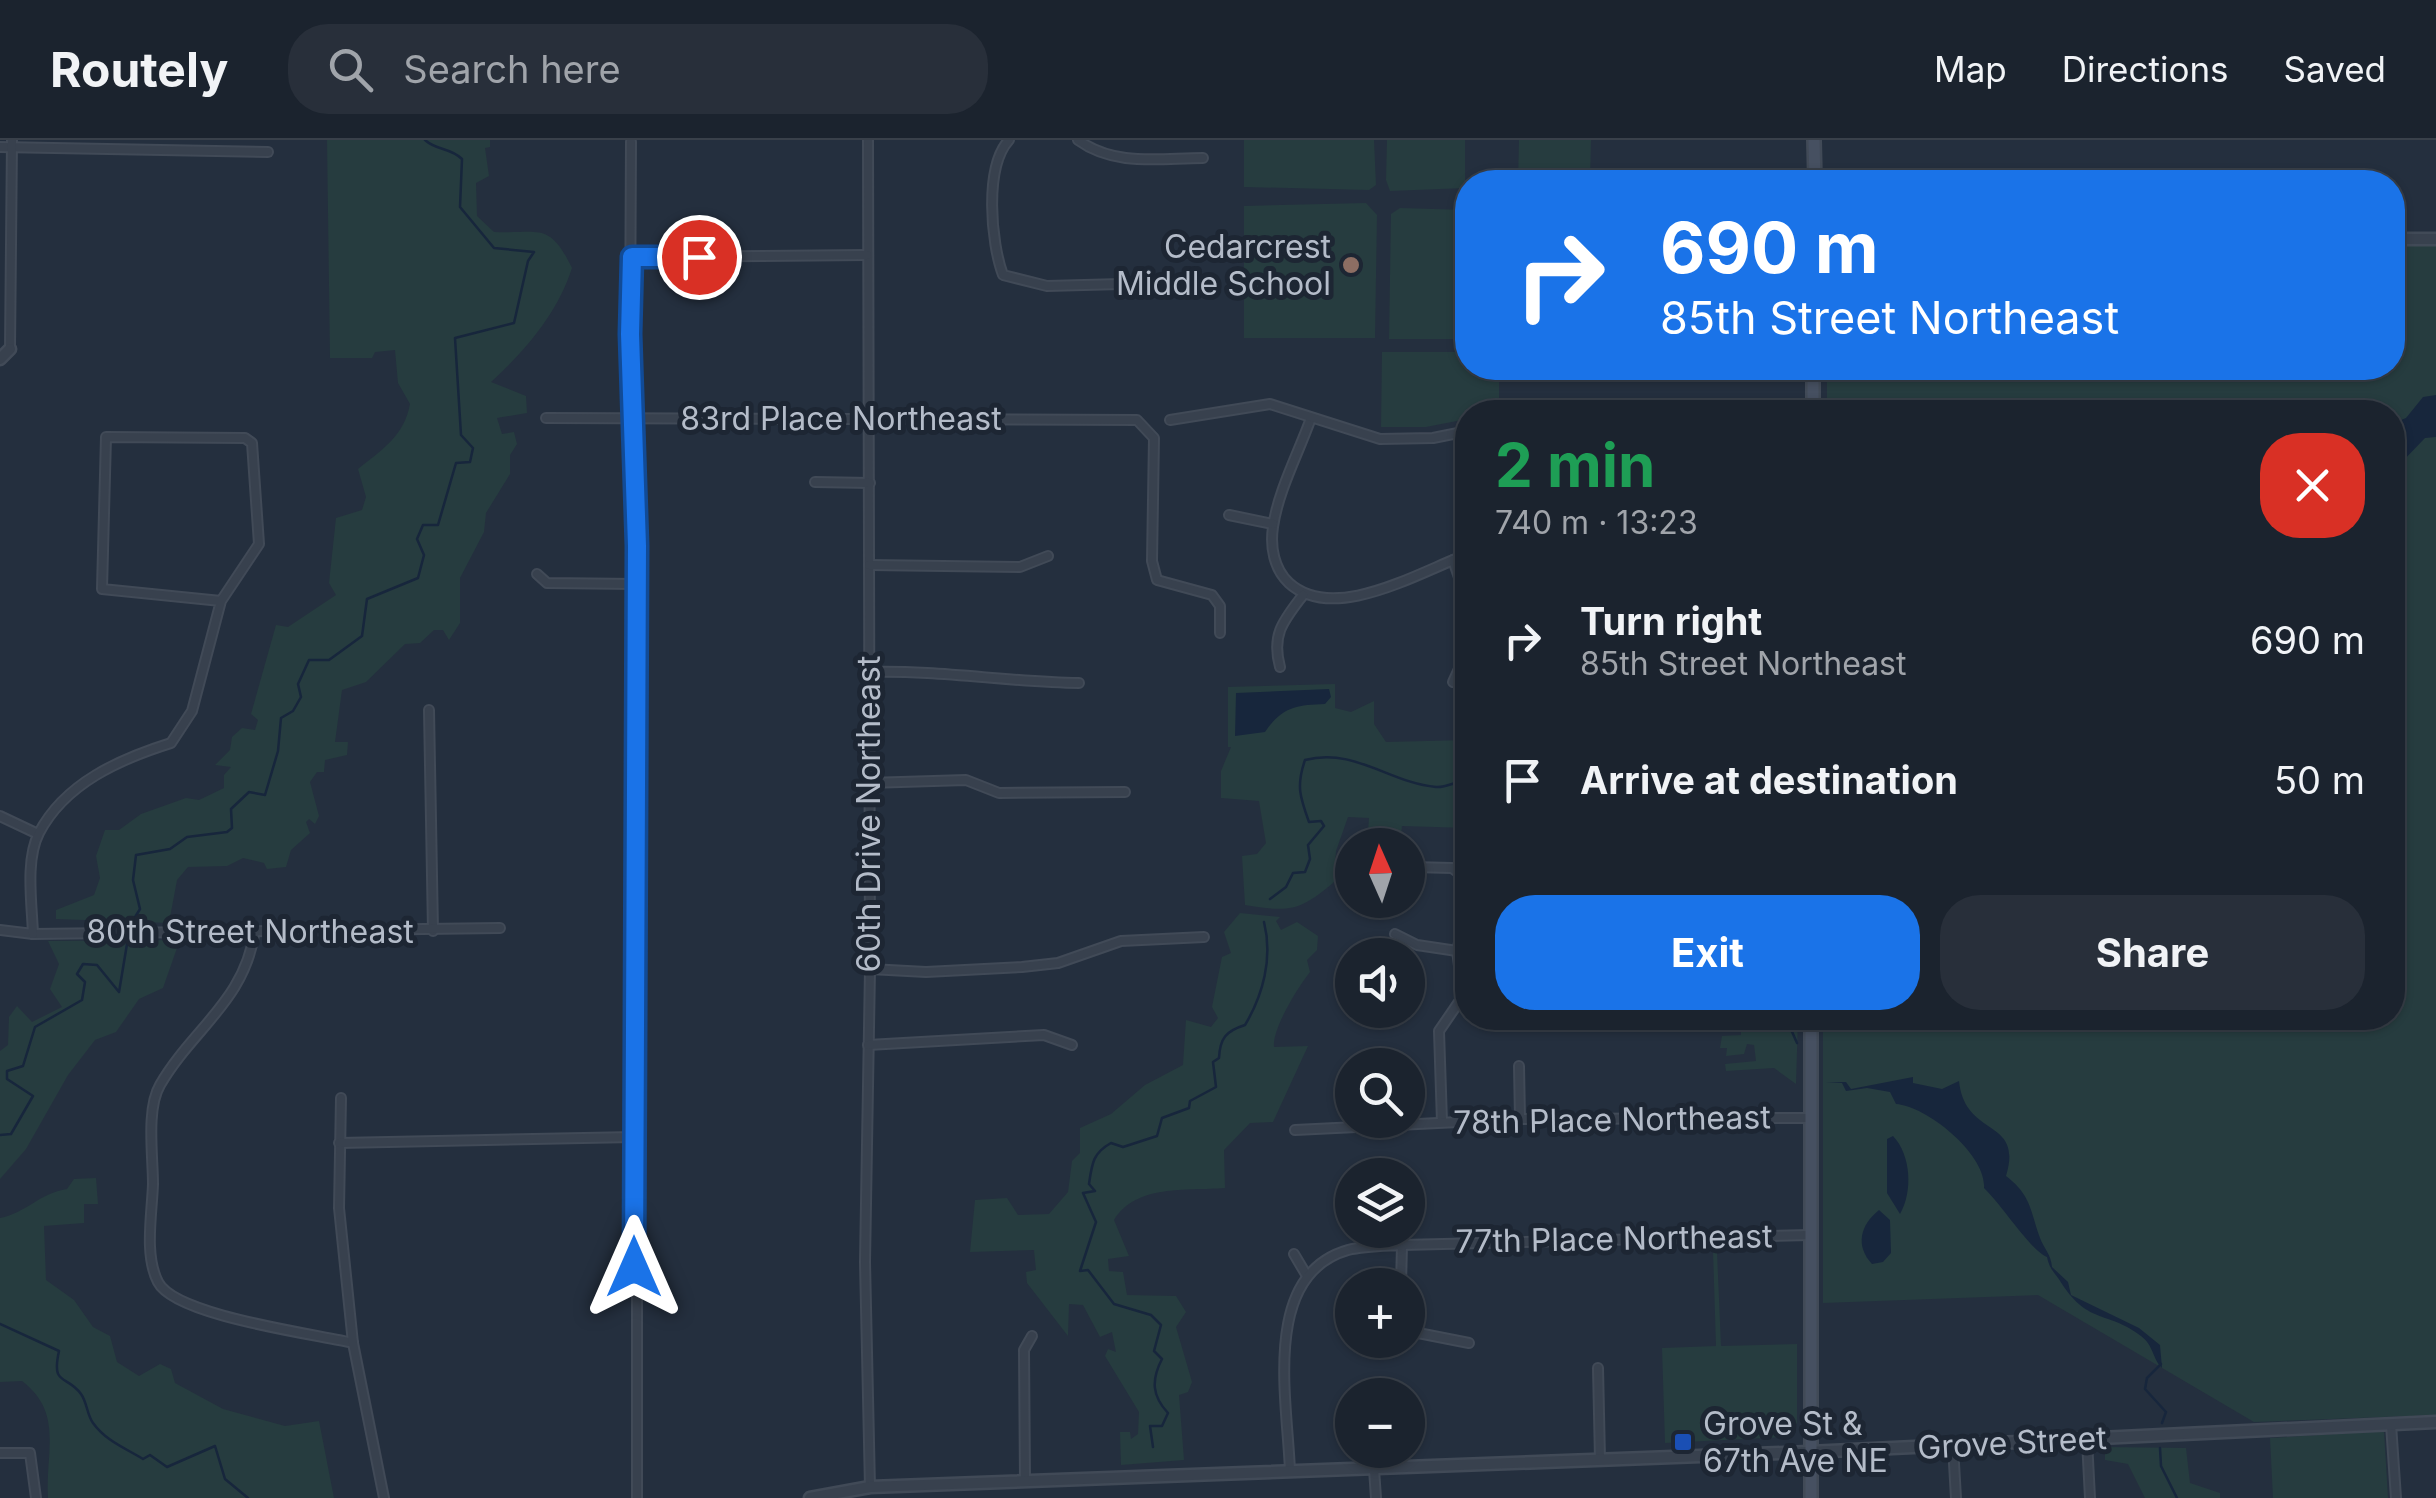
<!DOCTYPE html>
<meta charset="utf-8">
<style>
body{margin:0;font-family:Inter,sans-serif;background:#282f3a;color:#f1f3f6;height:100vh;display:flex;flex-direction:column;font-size:38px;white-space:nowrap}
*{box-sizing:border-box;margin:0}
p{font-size:32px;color:#a0a4aa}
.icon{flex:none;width:55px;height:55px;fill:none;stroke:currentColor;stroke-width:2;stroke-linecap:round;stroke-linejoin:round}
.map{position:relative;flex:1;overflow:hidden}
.sheet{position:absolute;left:1455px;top:260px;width:950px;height:630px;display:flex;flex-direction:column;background:#1b232e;border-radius:40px;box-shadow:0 2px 8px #0004,0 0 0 2px #39404a}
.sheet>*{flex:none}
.banner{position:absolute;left:1455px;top:30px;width:950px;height:210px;border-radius:40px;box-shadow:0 2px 8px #0004,0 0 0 2px #39404a;background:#1a73e8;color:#fff;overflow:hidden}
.needle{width:65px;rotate:357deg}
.fabs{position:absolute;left:1335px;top:688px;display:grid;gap:20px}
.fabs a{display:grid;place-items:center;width:90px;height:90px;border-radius:50%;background:#1b232e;box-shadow:0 2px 8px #0004,0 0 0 2px #39404a;font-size:50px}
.pin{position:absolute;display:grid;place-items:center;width:85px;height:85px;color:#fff;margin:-42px;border:5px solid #fff;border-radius:50%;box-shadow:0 2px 10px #0007}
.me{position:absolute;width:110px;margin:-55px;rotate:0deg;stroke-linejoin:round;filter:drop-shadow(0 0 8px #0008)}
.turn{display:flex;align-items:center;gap:35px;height:210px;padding:0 40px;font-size:45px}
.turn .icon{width:130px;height:130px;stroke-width:2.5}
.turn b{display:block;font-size:70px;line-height:85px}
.round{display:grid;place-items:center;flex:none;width:105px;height:105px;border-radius:40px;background:#282f3a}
.overview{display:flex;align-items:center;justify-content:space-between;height:170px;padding:0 40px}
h1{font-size:60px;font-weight:700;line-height:75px;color:#1e9e55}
.action{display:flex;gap:20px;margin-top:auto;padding:20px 40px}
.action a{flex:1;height:115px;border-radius:40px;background:#1a73e8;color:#fff;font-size:40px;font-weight:700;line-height:115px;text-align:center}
.action a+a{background:#282f3a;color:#f1f3f6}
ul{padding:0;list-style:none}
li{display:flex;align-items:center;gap:30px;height:140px;padding:0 40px}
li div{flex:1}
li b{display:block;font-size:38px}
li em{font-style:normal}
header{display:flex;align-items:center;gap:60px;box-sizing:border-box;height:140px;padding:0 50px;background:#1b232e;border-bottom:2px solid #39404a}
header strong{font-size:48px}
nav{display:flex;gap:55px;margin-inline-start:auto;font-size:35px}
.search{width:700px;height:90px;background:#282f3a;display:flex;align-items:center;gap:25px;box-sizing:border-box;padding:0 35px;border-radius:40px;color:#a0a4aa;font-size:38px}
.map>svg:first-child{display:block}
.green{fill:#263c3f}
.water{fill:#17263c}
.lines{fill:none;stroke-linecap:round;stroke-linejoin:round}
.stream{stroke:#17263c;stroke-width:2.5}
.minor-casing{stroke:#414a57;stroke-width:12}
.tertiary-casing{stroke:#414a57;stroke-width:15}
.secondary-casing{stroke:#414a57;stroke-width:16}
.minor{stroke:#38414e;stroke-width:8}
.tertiary{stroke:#38414e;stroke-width:10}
.secondary{stroke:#465061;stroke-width:11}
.route-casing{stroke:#114b97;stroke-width:25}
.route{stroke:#1a73e8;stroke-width:18}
.education-dot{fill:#8d6e63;stroke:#1d2633;stroke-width:4}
.transit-dot{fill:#1a4fb4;stroke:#1d2633;stroke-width:4}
.labels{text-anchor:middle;stroke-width:10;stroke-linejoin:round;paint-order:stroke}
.poi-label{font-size:32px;fill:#b4bcc9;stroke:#1d2633;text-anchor:end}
.street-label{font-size:32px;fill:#b4bcc9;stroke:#1d2633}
</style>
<header>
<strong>Routely</strong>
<div class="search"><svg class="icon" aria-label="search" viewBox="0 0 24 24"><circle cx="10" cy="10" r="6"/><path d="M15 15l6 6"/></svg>Search here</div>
<nav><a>Map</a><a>Directions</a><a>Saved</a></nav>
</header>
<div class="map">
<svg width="2436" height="1358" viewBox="0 0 2436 1358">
<rect width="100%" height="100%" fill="#242f3e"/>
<!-- green -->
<g class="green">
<path d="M327,0h163v7l-5,1 4,28 -13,7 1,33 17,16c46,2 55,-11 78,36 -14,44 -45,81 -81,114l35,14 1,17 -30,5 5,16 12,-2 3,12 -7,11v19l-24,39 -2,19 -24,46v45l-11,17 -6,-10h-9l-14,13 -15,1 -39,38 -24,8 -7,52h13l-1,13 -22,5 -1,12h-7l-7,10 9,34 -4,8 -6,-5 -3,3 4,11 -19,17 -5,17 -19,2 -3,-6 -21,-5 -16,8 -39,1 -11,13 -8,43 -113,-4v-9l38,-15 6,-17 -4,-22 9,-26h14l22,-16 45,-16 13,2 25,-12v-13l7,-8 -16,-2 15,-15 2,-13 10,-9 13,2 3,-10 -7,-6 25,-89 12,2 48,-32 -7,-12 7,-65 26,-8 4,-13 -8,-28c25,-20 46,-33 52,-65l-12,-21 -3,-33 -20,2 -3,6h-42z"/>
<path d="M1244,0h130l2,45 -7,5 -125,-3z"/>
<path d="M1387,0h78v48l-75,3 -4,-11z"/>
<path d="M1519,0h72l-1,42h-72z"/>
<path d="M1366,63l11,12 -2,123h-131v-132z"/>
<path d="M1400,68l67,2v129h-78l2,-125z"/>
<path d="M2436,100v1175l-182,7 -216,-127 -215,8v-285h569v-606h-565v-44h565l1,-126z"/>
<path d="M1382,212h85l1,16h31v43l-31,1 -1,7 -41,8h-45z"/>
<path d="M1335,544v24l16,4 23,-11v23l12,18 81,-2v88l-65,-2 -2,19h-33l2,-27 -21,-1 -12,34 -2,31c-35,30 -45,30 -89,23l-3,-49 15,-2 9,-11 -7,-42 -38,-3v-27l10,-24h-3v-60z"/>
<path d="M1240,773l40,4 -4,4 5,9 16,-8 21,14 -1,14 -10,10 3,12c-12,15 -38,57 -36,75l34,-1 -35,76 -23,1 -26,27 1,38c-39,3 -89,-4 -111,32l15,36 -21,3 1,12 14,1 4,23 49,1 10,16 -10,15 16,55 -4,10 -9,3 5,65 -63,5 -1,-33h10l1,7 7,-5 1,-22 -34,-56 3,-7 8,3 -4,-20 -12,5 -17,-32 -14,-1 -1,32 -41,-53 -1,-11 10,-2 -2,-20 -64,2 5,-52 32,-2 11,17 31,-1 19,-22 4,-31 8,-8v-25l31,-14 34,-29 38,-20 3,-45 25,7 7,-9 -6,-11 10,-50 9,-4 -7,-21z"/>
<path d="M175,800l2,8 -14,40 -24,11 -23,33 -21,8 -27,35 -42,74 -26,30v-128l8,-6 1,-28 8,-11 15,16 30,-15 -12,-18 9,-25 -11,-23z"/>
<path d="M1741,878h57l-2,66 -22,-16 -48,3 -1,-7 31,-3 -2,-16 -7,-1 -3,10 -18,2 1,-8h-7l2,-12 19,-1z"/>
<path d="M96,1038l2,26h-14v19l-40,3 2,54 28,20 19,27 17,9 7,26 22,14 21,-12 11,5 4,14 48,26 62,17 34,-5 15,77h-286c-3,-46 16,-85 -26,-117l-22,1v-164c26,-5 40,-25 67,-29l7,-10z"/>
<path d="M1713,1111h4l4,95 76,-2v79l-12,14 -120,6 -3,-95 54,-2z"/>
<path d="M2384,1291l4,67h-115l-3,-60z"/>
<path d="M2105,1307l81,1 4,35 30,10v5h-75l-17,-34 -23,-4z"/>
</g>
<!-- water -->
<g class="water">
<path d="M2436,255v42l-11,1 -24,25 -8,1v-41l13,-5 17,-21z"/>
<path d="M1329,549l2,8 -6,7c-29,1 -43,3 -60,28l-30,4 1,-43z"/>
<path d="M1913,937v6l29,6 17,-8c6,58 65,36 47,95 26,20 24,35 34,62 4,11 11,16 12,29l16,15 3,13 68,33 21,17 2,23c-10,-10 -8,-22 -21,-32 -32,-25 -52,-11 -79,-52 -7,-12 -12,-13 -15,-27 -16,-6 -45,-52 -63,-69 3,-33 -57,-82 -88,-84l-6,-12 -23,-4 -21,3 -4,-8 -16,-1h20l5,7z"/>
<path d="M1893,996c18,19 20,55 7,78l-13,-21v-54z"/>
<path d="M1879,1070l11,10 1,33 -8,9 -11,2c-17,-18 -12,-39 7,-54z"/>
</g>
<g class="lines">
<!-- stream -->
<g class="stream">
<path d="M1270,759l16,-12 7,-14 12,-1 5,-13 -2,-14 16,-19 -3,-5 -12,1c-9,-25 -13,-36 -4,-62 49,-13 85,23 131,27 12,1 20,-7 32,-6"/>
<path d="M132,782l8,-13 -7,-29 3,-25 34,-6 17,-12 40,-5 5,-4 -1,-19 18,-17 16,3 13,-44 3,-33 12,-7 8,-14 -3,-13 11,-24h20l33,-24 5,-37 51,-21 6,-23 -7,-16 6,-14h15l18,-62 14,-1 3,-14 -12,-13 -6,-97 59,-15 14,-62 6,-9 -40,-4 -34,-41 2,-48c-12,-12 -25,-8 -37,-19"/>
<path d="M1786,878l11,25"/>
<path d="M0,995l11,-1 22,-38 -26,-17v-8l16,-5 12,-39 47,-27 3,-18 -8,-8 6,-10 14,1 22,27 8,-48"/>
<path d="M0,1184l59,27c-8,36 8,23 22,43 6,8 6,21 12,29 13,18 32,25 50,36l7,-4 17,12 48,-21 10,33 23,19"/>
<path d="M2161,1224l-14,14 -2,11 21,23 -4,11"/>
<path d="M1153,1307l-3,-21h12l6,-13c-16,-17 -17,-33 -6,-54l-8,-8 7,-26 -10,-10 -37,-11 -26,-34 -8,1 16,-49 -13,-29 12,-2 -6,-7c3,-21 4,-31 22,-41l12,4 34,-11 5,-18 27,-10 1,-7 26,-14 -3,-25 6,-4c1,-20 7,-27 26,-33 18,-30 28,-67 19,-103"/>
<path d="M2160,1308l1,18 16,32"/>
</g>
<defs>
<g id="minor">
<path d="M868,0l2,829 -5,293 5,225"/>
<path d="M1009,0c-25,27 -18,103 -6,135l44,11 111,-3"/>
<path d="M1078,0c37,27 82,18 125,18"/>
<path d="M631,2l-1,193 7,212v951"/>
<path d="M0,7l268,5"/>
<path d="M633,117l234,-2"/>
<path d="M10,209l2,-209"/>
<path d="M1568,272l50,-6 195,-1"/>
<path d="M546,278l591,2 17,18 -2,123 5,19 55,15 8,11v27"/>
<path d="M1311,278c-12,34 -33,73 -38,109 -3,20 1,42 16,56 45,41 130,-11 179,-29"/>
<path d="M1170,280l100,-16 110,35 53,-1 35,-7"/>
<path d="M815,342l55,1"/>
<path d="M1229,375l44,9"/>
<path d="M1453,420l15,44"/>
<path d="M869,425l151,2 28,-11"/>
<path d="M537,434l10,9 89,1"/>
<path d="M1280,527c-9,-33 4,-47 23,-72"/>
<path d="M869,532c70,-2 139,10 210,11"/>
<path d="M1453,542l15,-33"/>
<path d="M429,570l4,221"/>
<path d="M868,643l98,-3 33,13 126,-1"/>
<path d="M0,676l38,18"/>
<path d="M1412,727l40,1 16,12"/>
<path d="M0,790l33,4 467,-6"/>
<path d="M255,790c-10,71 -62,98 -95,155 -14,24 -7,71 -7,99 -1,30 -9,71 5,98 17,34 157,52 195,61"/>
<path d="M33,794c-1,-30 -8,-74 6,-101 26,-50 81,-74 132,-90l21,-32 29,-110 38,-57 -7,-101 -7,-5 -139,-1 -4,152 119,12"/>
<path d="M1395,794l22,11 40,6"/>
<path d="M870,829l56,3 96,-5 36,-4 63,-22 83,-4"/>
<path d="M868,905l176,-10 28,10"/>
<path d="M1519,926l1,53"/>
<path d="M341,958l-2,110 14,135 31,155"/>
<path d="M1442,982l-3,-91 24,-35 -6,-45 11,-47"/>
<path d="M1295,990l225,-11 290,-1"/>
<path d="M339,1003l295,-6"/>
<path d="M1294,1114l13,22"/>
<path d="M1401,1145l1,-40"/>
<path d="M1408,1191l61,12"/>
<path d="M1598,1228l2,91"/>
<path d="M2391,1284l5,74"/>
<path d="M2087,1300l3,58"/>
<path d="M1953,1306l3,52"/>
<path d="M0,1313h30l6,45"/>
<path d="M1374,1329l2,29"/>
<path d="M1290,1332c-2,-69 -30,-197 58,-222 17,-4 37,-4 54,-5l408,-10"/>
<path d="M1025,1342l-1,-132 8,-14"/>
</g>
<g id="tertiary">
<path d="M2392,99h44"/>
<path d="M0,219l10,-10"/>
<path d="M810,1358l60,-11 939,-35 627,-30"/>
</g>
<g id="secondary">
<path d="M1814,0l1,42"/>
<path d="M1813,272v-44"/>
<path d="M1811,878v480"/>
</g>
</defs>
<!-- minor casing -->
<use href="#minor" class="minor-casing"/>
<!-- tertiary casing -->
<use href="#tertiary" class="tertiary-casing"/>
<!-- secondary casing -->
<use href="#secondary" class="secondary-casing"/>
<!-- minor -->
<use href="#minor" class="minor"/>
<!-- tertiary -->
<use href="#tertiary" class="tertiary"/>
<!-- secondary -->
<use href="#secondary" class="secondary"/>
</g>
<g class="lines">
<defs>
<path id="route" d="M634,1127l3,-721 -7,-212 2,-77h67"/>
</defs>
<!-- route casing -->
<use href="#route" class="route-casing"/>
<!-- route -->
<use href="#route" class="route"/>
</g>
<!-- markers -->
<circle class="education-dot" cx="1351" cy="125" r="10"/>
<rect class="transit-dot" x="1673" y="1292" width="20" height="20" rx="5"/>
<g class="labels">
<!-- poi labels -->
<g class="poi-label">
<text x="1331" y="118">Cedarcrest<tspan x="1331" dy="37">Middle School</tspan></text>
<text x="1703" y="1295" text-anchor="start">Grove St &amp;<tspan x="1703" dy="37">67th Ave NE</tspan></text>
</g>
<!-- street labels -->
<g class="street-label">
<text x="841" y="290">83rd Place Northeast</text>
<text transform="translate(869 674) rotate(-90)" y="11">60th Drive Northeast</text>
<text x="250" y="803">80th Street Northeast</text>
<text transform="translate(1612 980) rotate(-1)" y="11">78th Place Northeast</text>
<text transform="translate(1614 1099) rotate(-1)" y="11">77th Place Northeast</text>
<text transform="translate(2012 1303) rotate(-3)" y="11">Grove Street</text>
</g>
</g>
</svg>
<div class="fabs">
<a><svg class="needle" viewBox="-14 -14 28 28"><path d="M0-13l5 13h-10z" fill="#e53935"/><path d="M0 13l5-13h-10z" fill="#a0a4aa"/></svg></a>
<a><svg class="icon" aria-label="sound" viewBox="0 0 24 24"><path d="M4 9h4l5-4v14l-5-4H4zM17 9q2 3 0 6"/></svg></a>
<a><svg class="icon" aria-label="search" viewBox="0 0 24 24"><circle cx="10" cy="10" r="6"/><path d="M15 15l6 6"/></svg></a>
<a><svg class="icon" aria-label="layers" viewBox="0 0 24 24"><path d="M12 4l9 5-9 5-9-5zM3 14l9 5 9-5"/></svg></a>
<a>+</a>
<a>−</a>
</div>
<div class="pin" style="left:699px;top:117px;background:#d93025"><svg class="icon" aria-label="arrive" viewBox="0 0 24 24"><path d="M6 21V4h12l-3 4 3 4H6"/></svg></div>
<svg class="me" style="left:634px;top:1127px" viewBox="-20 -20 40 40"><path d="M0-17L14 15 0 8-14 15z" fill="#1a73e8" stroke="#fff" stroke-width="4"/></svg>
<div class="banner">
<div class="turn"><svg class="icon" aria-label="right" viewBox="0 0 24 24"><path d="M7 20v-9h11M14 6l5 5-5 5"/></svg><div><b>690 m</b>85th Street Northeast</div></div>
</div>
<section class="sheet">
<div class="overview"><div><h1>2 min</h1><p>740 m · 13:23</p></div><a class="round" style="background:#d93025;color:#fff"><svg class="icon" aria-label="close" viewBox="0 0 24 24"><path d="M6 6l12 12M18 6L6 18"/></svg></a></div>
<ul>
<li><svg class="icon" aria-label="right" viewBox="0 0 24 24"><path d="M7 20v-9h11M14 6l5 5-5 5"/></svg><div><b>Turn right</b><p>85th Street Northeast</p></div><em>690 m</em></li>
<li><svg class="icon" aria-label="arrive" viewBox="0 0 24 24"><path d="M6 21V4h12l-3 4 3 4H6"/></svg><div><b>Arrive at destination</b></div><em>50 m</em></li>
</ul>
<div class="action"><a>Exit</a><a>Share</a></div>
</section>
</div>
